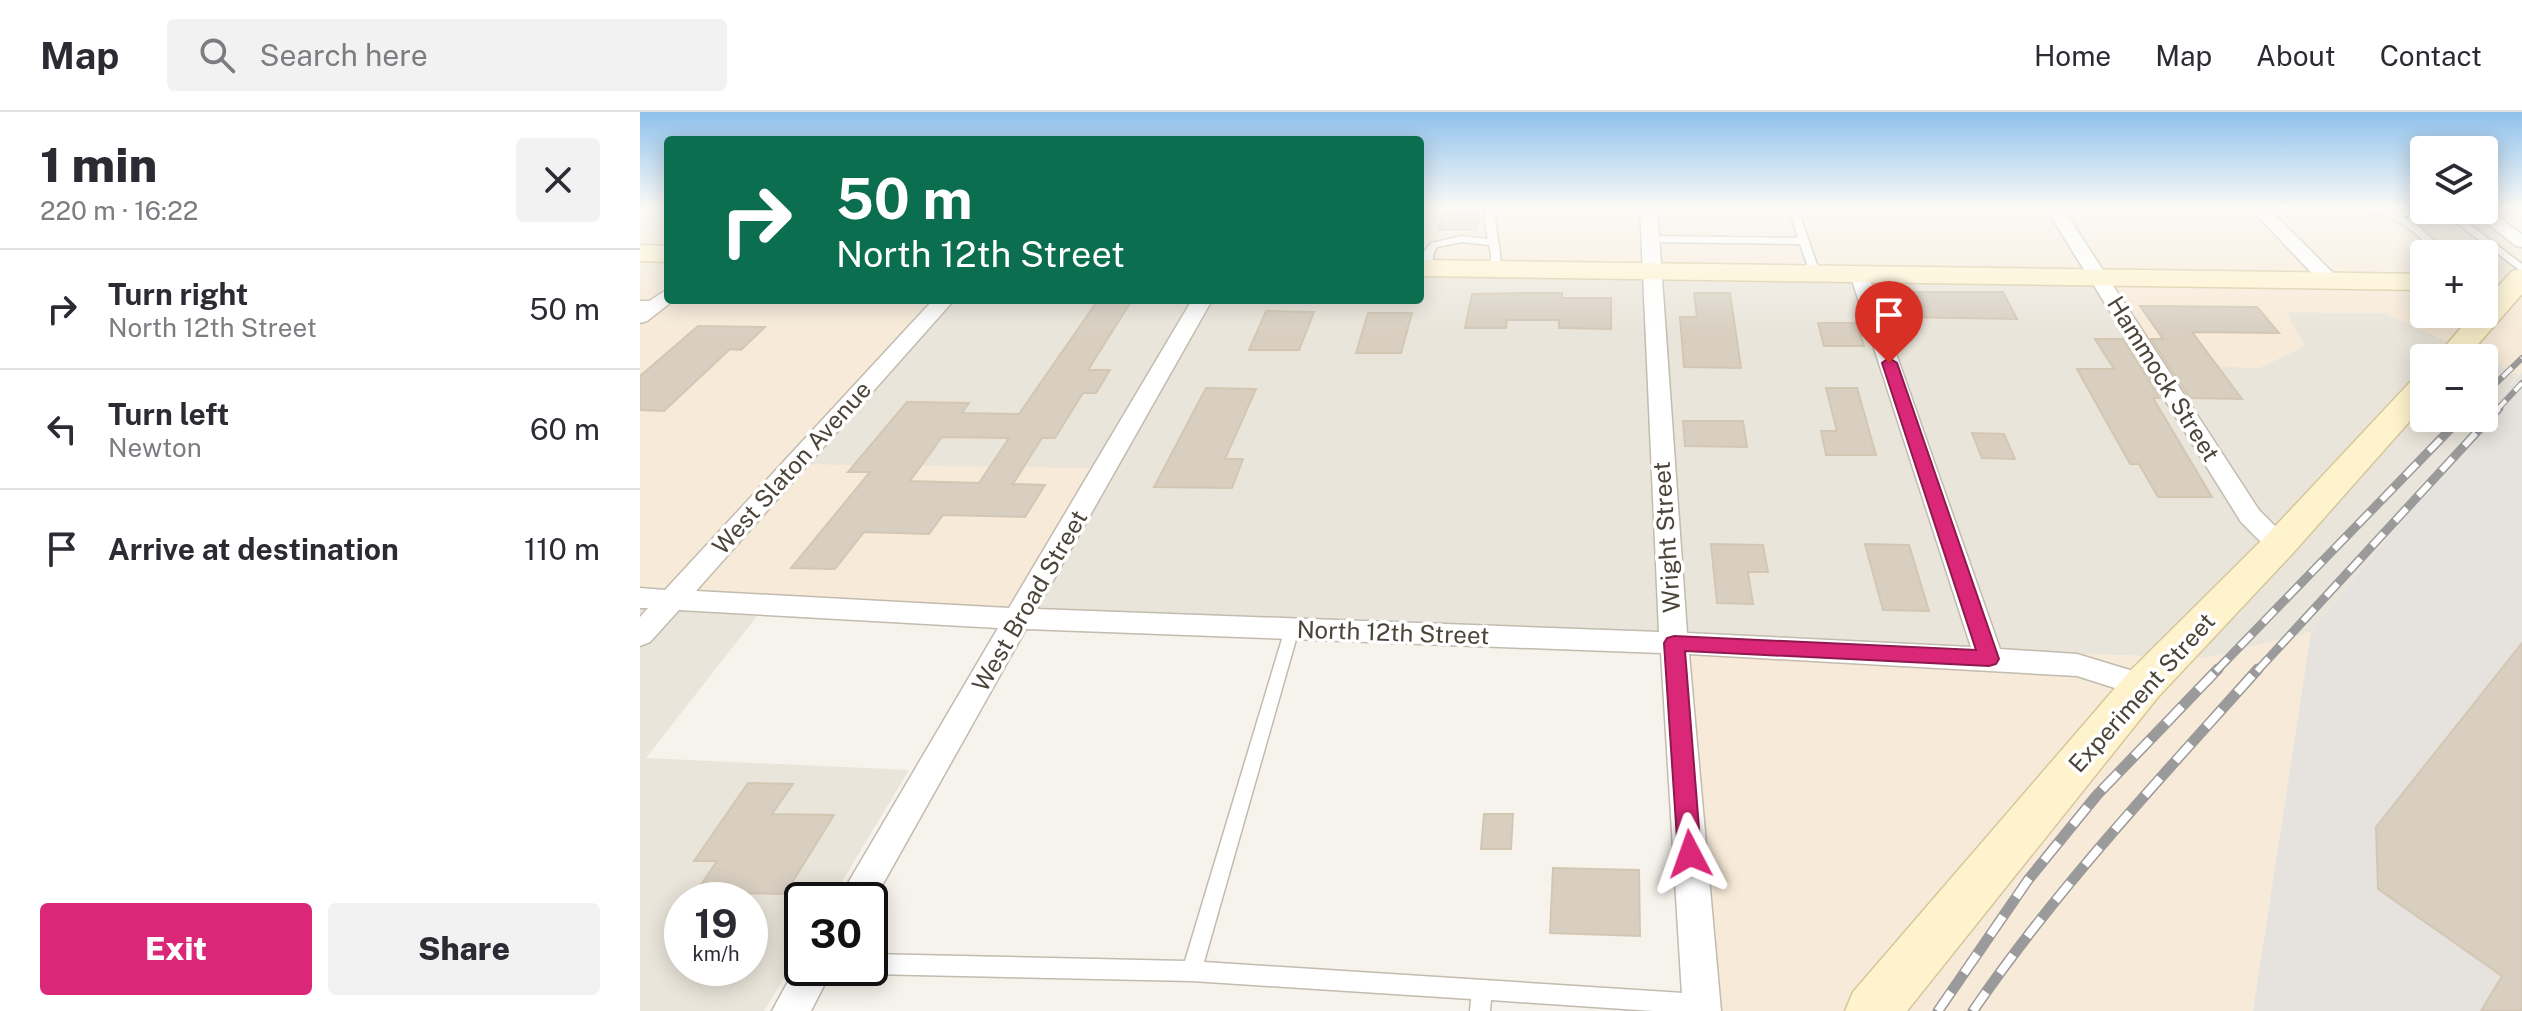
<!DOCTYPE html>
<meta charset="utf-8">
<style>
body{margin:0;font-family:"Public Sans",sans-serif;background:#f2f2f3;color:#2b2b33;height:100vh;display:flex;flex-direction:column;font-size:30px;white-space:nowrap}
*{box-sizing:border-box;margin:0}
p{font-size:26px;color:#7c7c81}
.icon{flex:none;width:44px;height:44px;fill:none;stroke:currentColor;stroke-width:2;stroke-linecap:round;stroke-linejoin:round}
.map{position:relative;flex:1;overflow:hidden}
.details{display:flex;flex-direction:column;background:#fff;width:640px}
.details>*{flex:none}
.hud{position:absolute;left:24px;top:24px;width:760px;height:168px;border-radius:8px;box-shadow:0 4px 20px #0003;background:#0b6e4f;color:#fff;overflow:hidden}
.buttons{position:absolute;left:1770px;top:24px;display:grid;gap:16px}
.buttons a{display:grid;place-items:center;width:88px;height:88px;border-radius:8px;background:#fff;box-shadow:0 4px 20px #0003;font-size:40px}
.speed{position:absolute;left:24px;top:770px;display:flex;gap:16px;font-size:40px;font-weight:700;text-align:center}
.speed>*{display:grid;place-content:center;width:104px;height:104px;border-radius:50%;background:#fff;box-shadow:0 4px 20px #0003;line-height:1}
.speed small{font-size:20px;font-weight:400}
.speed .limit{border:4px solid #111;border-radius:12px;background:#fff;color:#111}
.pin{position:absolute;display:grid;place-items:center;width:68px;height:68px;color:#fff;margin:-82px -34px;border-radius:50% 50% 50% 0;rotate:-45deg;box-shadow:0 0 8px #0007}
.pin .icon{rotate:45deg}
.me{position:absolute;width:88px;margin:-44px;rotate:356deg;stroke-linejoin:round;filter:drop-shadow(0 0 6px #0008)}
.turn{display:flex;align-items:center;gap:28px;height:168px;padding:0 40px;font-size:36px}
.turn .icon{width:104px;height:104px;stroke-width:2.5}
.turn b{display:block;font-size:56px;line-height:68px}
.round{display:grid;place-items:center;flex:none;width:84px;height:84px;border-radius:8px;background:#f2f2f3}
.head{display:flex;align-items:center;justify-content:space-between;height:136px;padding:0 40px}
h1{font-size:48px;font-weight:800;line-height:60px}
.button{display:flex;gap:16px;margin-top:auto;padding:16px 40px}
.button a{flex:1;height:92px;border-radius:8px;background:#db2777;color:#fff;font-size:32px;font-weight:800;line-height:92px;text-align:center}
.button a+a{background:#f2f2f3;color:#2b2b33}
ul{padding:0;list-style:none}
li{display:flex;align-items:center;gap:24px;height:120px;padding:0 40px;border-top:2px solid #e1e1e2}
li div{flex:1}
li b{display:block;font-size:30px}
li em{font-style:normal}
header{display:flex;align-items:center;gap:48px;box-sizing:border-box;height:112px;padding:0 40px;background:#fff;border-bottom:2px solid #e1e1e2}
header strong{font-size:38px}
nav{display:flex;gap:44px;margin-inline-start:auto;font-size:28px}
.search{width:560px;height:72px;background:#f2f2f3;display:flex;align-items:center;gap:20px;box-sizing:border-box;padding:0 28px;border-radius:8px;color:#7c7c81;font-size:30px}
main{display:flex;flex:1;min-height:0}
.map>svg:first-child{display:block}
.residential{fill:#eae5da;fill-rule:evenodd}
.commercial{fill:#f7ead8;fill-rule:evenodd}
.industrial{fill:#e6e2dd}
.building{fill:#d8cfc1;stroke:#d3c7b4;stroke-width:2;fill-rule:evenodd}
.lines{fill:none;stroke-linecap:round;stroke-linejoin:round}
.lane-casing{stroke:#c2bbae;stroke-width:3}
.street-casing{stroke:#c2bbae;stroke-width:3}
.secondary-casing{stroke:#d6c79b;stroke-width:3}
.lane{fill:#fff;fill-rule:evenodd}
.street{fill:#fff;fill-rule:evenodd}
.secondary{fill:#fff3cd;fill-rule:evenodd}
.rail-far2-casing{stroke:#9a9a9a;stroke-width:6}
.rail-far1-casing{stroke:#9a9a9a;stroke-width:9}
.rail-casing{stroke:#9a9a9a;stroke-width:11}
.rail-far2{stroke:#fff;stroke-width:4;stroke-dasharray:13;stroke-linecap:butt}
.rail-far1{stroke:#fff;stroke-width:6;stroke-dasharray:17;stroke-linecap:butt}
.rail{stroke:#fff;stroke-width:8;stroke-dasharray:23;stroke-linecap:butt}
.route{fill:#db2777;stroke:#8e194d;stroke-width:2}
.labels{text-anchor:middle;stroke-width:7;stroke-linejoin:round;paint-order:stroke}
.street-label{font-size:24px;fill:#4b4439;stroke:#fff}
</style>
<header>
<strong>Map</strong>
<div class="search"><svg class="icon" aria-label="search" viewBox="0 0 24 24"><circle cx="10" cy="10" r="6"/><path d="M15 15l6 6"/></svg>Search here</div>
<nav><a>Home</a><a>Map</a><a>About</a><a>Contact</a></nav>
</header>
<main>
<section class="details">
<div class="head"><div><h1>1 min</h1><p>220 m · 16:22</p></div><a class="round"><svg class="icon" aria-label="close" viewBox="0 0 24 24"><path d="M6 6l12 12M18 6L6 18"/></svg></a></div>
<ul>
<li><svg class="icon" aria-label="right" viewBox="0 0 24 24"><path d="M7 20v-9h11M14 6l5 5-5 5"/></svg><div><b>Turn right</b><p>North 12th Street</p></div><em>50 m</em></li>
<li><svg class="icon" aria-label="left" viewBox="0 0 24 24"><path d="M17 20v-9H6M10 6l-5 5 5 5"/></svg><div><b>Turn left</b><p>Newton</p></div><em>60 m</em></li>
<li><svg class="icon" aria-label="arrive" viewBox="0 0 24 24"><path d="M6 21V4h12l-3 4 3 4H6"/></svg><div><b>Arrive at destination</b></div><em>110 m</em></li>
</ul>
<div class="button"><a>Exit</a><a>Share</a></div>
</section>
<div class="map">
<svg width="1882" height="899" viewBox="0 0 1882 899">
<rect width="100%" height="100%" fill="#f6f3ec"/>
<!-- residential -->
<g class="residential">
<path d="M780,154l670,12 195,34 100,1 98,45h-59v60h60v-60l35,17 -208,257 -106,26 -535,-18 -654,-28 -229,-148 151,-164h482z"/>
<path d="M0,492l124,3 -118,151 263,12 -78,130h-29v48l-38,63h-124zM42,788h68v68h-68z"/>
</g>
<!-- commercial -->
<g class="commercial">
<path d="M0,95h28v93h270l-150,164 315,4 -87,144 -376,-8z"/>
<path d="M780,95h1004v3l98,-3v165l-3,3 -134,-62 -99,-1 19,34 -45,22 -110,-3 -61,-87 -669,-12zM1784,142h60v60h-60z"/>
<path d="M1671,520l-58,379h-560l-23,-371 535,18z"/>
</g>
<!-- industrial -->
<path class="industrial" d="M1882,260v639h-269l58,-379z"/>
<!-- building -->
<g class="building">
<path d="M804,95h36l-4,23h-38z"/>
<path d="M1244,180h119l14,27 -123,-2z"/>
<path d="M887,181h35v5h49v31l-52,-1v-8h-52l-1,8h-41l7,-34z"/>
<path d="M1054,181h36l11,75 -57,-1 -4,-50h17z"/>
<path d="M458,188h34l-44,70h22l-14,23h-13l-28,45h-13l-29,46 32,1 -20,32 -82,-2 -14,19 -65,-2 -29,37 -44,-1 79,-96h-22l59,-70 62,1 -7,10 57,1zM302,325l67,1 -30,45 -69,-2z"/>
<path d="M1500,194l117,1 22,26 -87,-1 50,67 -52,-1 -39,-59h12z"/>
<path d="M626,199l48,1 -15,38h-50z"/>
<path d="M728,201h44l-11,40h-45z"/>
<path d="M1178,211h39l7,23h-40z"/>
<path d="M58,214l67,1 -24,23 -11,-1 -66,62 -24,-1v-34z"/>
<path d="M1455,227h28l37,59h-7l59,99h-54l-19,-33h-9l-53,-95h37z"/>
<path d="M566,276l50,1 -31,70h18l-11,29 -78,-1z"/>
<path d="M1186,276h31l19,67h-50l-5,-24h16z"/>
<path d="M1043,309h60l4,26 -62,-1z"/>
<path d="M1332,321l32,1 11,25 -33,-1z"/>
<path d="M1071,432l52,1 5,27h-20l5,32 -36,-1z"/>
<path d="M1225,432l44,1 20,66 -46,-1z"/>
<path d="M1882,531v368h-41l21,-35 -124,-87 -2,-62z"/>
<path d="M108,671l45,1 -21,30 62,1 -49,79 -89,-2 21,-31h-23z"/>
<path d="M844,702h29l-2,35h-30z"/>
<path d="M913,756l86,2 1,66 -90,-3z"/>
</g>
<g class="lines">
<defs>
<g id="lane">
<path d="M846,95h10c-4,22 8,43 3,64l-9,-2 1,-15 -2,-9 -27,-3 -25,5 -3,5 -3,16 -9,2 2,-18 7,-9 31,-7 26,3 -4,-20z"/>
<path d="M1148,95h9l23,66 -1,2 -9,-2 -10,-29 -151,-2 -5,-3 5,-3 149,2z"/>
<path d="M1733,95l18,5 33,-3 32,5 66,50v8l-72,-54 -17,-4 -31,2 16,10 31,28h-11c-14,-12 -27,-27 -44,-35 -36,-17 -96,-8 -136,-8l-5,-3z"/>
<path d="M0,189h17l5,3 -5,3h-17z"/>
<path d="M652,511l5,2 2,4 -95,333 495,32 7,3 3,7 -3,7h-53l-162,-11 -1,11h-20l1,-12 -279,-18 -322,-7 -7,-3 -1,-3h8v-14l315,7 100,-332 2,-4z"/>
</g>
<g id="street">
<path d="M1000,95h17l30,426 284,14 -121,-373 9,-6 9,6 132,375 77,5 76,23 5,8 -5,8 -10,4 -66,-21 -388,-22 32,357h-38l-22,-358 -635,-24 -156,278v-7h-32l160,-272 -319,-18 -29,32 -10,4v-29l8,-9h-8v-20l25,2 268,-290h21l-258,291 313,17 183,-308h20l-175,309 622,23z"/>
<path d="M1405,95h17l197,303 34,34 -4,6c-20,6 -34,-15 -48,-28z"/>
<path d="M1609,95h18l70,70 2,4 -2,4h-14z"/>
<path d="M1844,95l38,27v13l-6,-1 -46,-36h14z"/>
<path d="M28,177v11h6l-27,21 -7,2v-16z"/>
<path d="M162,844v12h31l-22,43h-39z"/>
</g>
<g id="secondary">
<path d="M0,133l28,1v16l-28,-1z"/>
<path d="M780,148l1004,14v16l-1004,-14z"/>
<path d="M1882,157v25l-56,64h-31l38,-44h11v-12l28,-31z"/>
<path d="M1784,265v28l-131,148 -135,144 -251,314h-62l8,-19 275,-319 139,-138 146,-156z"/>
</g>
</defs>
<!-- lane casing -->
<use href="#lane" class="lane-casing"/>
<!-- street casing -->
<use href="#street" class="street-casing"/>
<!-- secondary casing -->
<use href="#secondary" class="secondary-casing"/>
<!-- lane -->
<use href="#lane" class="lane"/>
<!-- street -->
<use href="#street" class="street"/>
<!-- secondary -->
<use href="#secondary" class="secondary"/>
<defs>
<g id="rail-far2">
<path d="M1844,283l38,-37"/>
<path d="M1857,298l25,-27"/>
</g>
<g id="rail-far1">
<path d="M1576,559l245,-253"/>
<path d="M1617,559l242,-263"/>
</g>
<g id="rail">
<path d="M1298,899l90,-131 69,-85 121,-126"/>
<path d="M1333,899c84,-123 186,-231 285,-342"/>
</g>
</defs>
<!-- rail-far2 casing -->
<use href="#rail-far2" class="rail-far2-casing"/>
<!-- rail-far1 casing -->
<use href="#rail-far1" class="rail-far1-casing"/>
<!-- rail casing -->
<use href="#rail" class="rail-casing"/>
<!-- rail-far2 -->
<use href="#rail-far2" class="rail-far2"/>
<!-- rail-far1 -->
<use href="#rail-far1" class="rail-far1"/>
<!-- rail -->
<use href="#rail" class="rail"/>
</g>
<!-- sky -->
<linearGradient id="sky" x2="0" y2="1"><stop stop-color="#8fc1ec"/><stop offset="0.43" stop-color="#fbfaf6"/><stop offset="1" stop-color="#fbfaf6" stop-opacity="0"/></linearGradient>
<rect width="1882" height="221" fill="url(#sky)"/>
<!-- route -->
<path class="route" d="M1249,246l8,5 102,296 -3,5 -7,2 -304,-15 16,203 -3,7 -8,3 -8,-3 -4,-7 -14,-211 3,-5 7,-2 302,14 -94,-287z"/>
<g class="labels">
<!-- street labels -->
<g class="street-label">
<text transform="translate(1523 267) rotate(58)" y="8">Hammock Street</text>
<text transform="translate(152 356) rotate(-48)" y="8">West Slaton Avenue</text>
<text transform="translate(1027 425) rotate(-94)" y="8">Wright Street</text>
<text transform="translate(390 489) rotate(-60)" y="8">West Broad Street</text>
<text transform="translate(753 521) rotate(2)" y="8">North 12th Street</text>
<text transform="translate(1502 581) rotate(-48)" y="8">Experiment Street</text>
</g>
</g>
</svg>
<div class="buttons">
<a><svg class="icon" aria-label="layers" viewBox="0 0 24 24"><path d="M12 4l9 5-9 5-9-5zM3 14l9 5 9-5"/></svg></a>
<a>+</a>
<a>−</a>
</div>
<div class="speed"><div>19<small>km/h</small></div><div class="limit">30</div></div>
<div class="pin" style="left:1249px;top:251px;background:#d93025"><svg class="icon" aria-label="arrive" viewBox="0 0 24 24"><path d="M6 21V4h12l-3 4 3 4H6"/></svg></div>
<svg class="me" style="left:1050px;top:742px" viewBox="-20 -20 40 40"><path d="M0-17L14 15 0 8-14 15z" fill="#db2777" stroke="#fff" stroke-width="4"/></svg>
<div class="hud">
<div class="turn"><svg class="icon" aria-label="right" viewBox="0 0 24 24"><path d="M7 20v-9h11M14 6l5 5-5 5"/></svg><div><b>50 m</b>North 12th Street</div></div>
</div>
</div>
</main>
